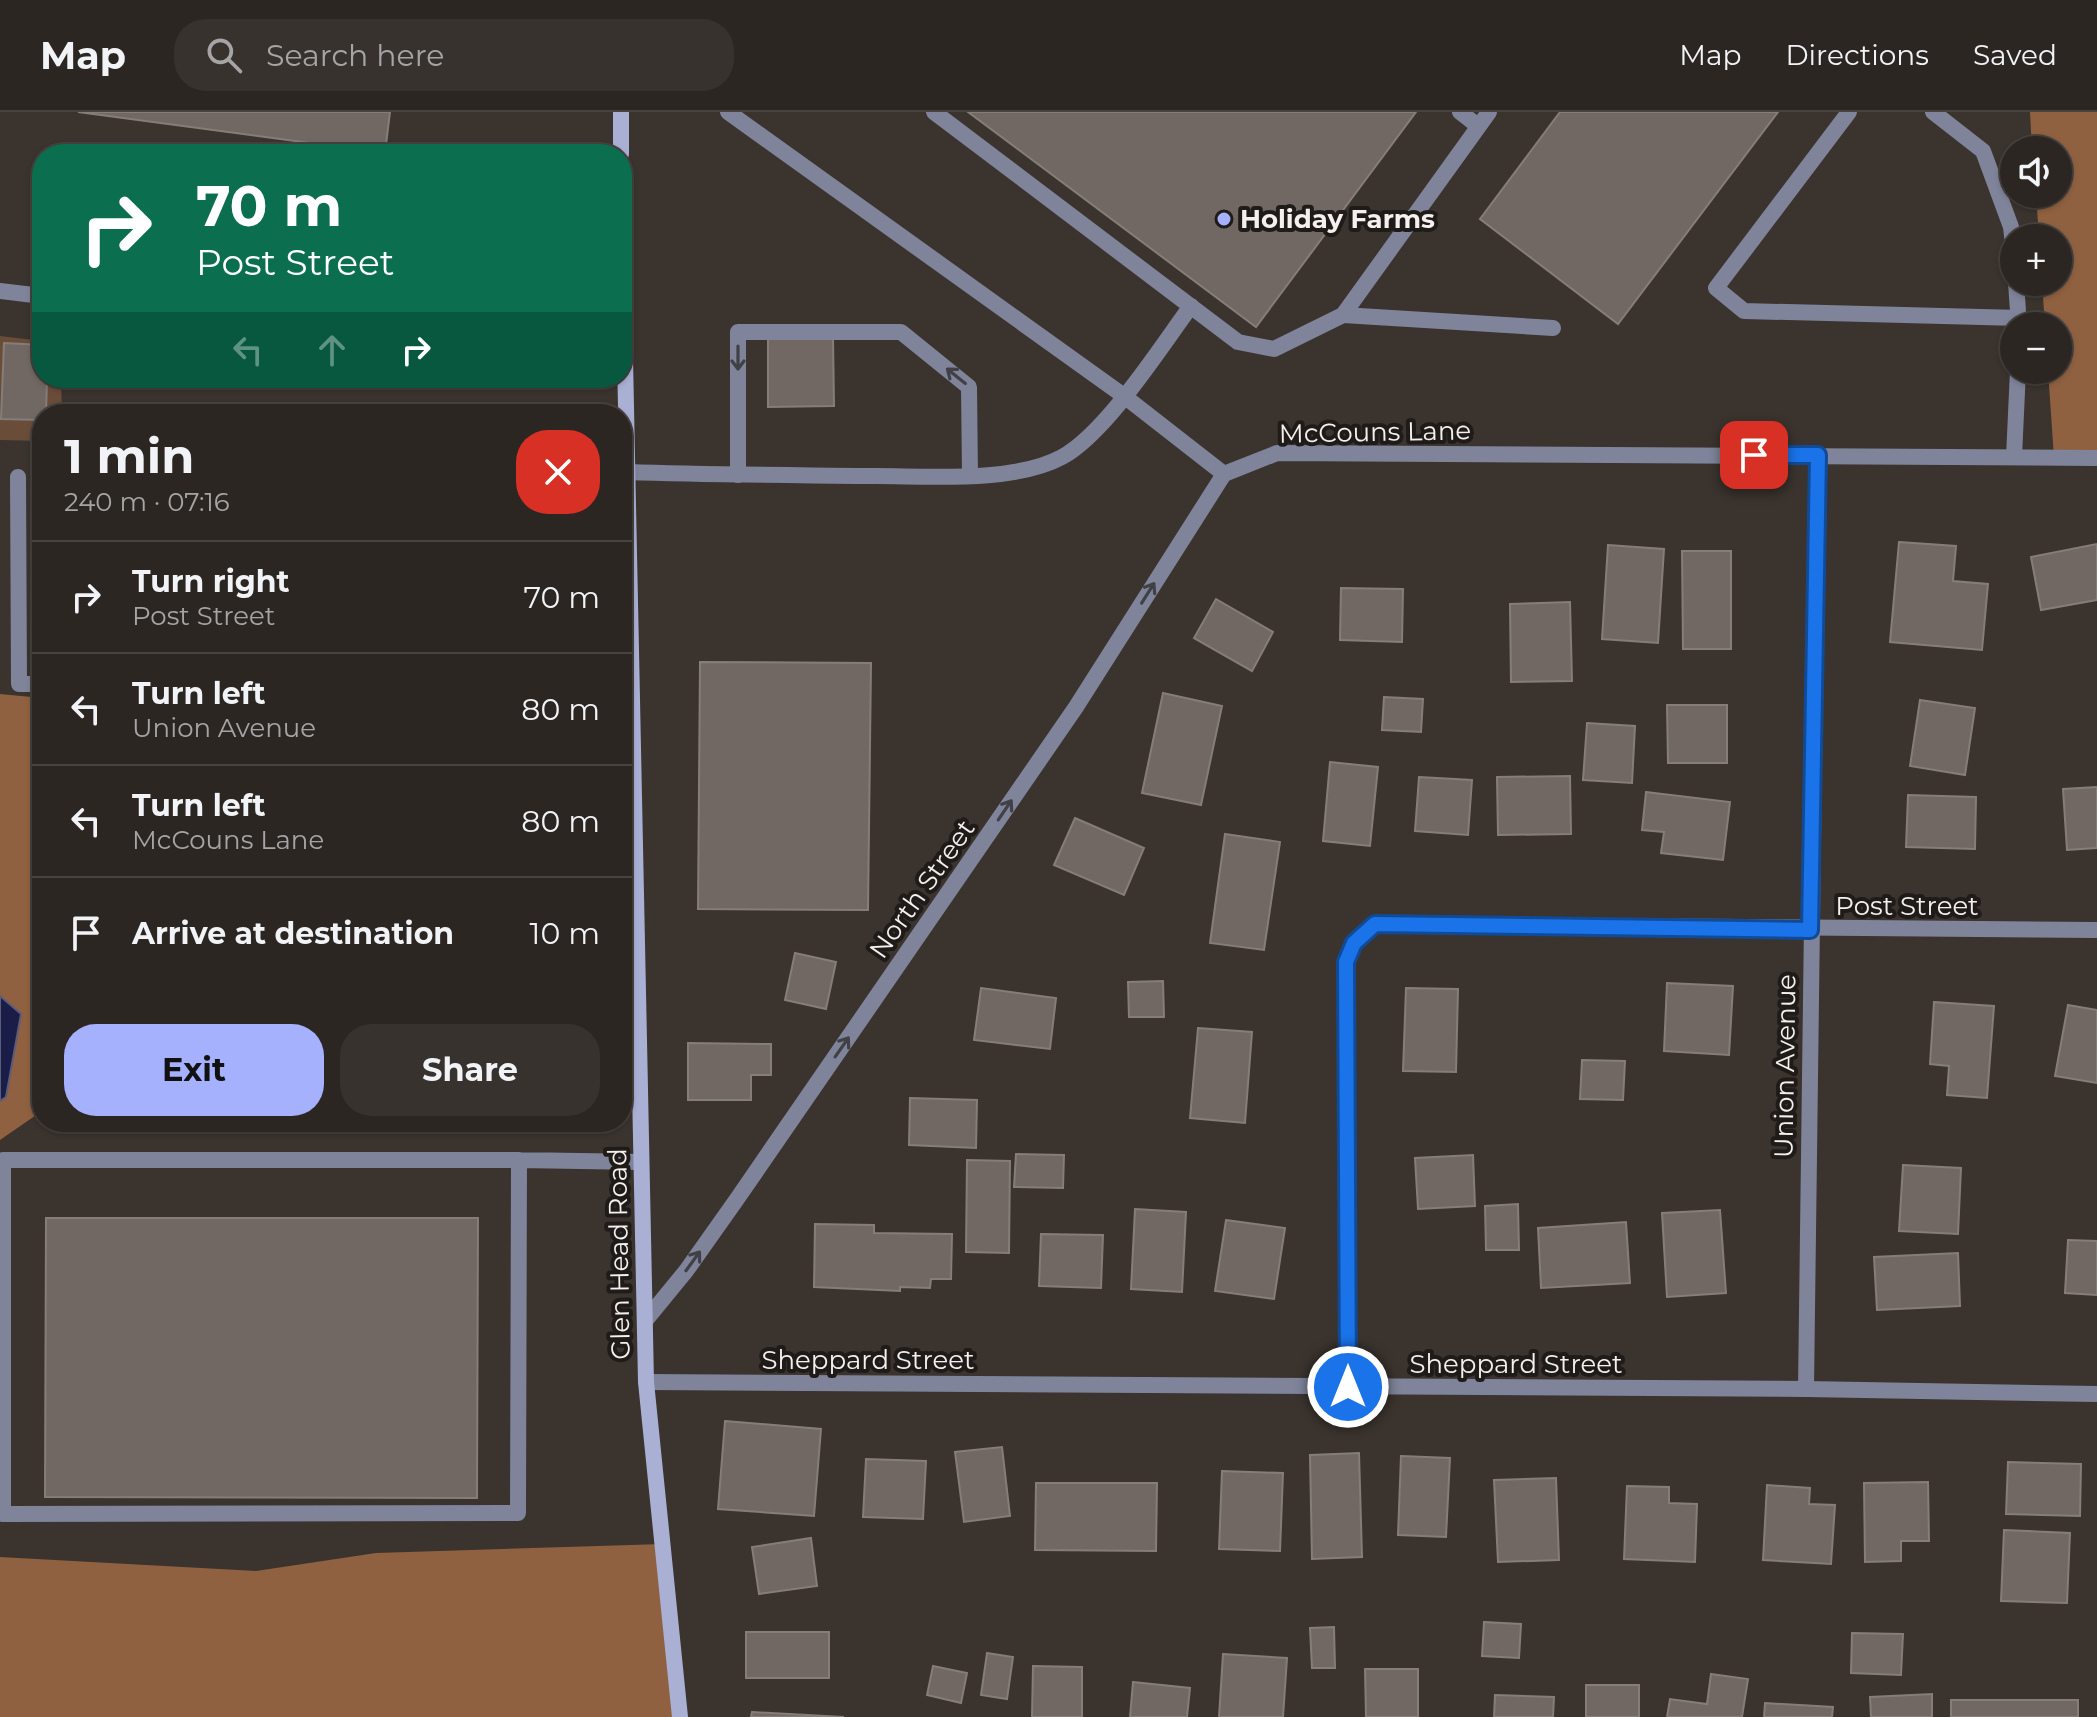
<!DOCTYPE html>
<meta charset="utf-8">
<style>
body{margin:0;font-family:Montserrat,sans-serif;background:#38322f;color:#f1f3f6;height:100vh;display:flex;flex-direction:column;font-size:30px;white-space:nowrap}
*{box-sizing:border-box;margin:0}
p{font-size:26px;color:#a6a5a5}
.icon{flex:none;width:44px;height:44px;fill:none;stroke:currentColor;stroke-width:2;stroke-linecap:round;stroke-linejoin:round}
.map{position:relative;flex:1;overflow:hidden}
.sheet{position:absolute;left:32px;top:292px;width:600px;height:728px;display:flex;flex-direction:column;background:#2c2622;border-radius:32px;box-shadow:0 2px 6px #0004,0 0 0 2px #484340}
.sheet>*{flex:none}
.banner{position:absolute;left:32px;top:32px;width:600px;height:244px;border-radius:32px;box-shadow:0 2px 6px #0004,0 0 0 2px #484340;background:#0b6e4f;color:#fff;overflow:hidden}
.buttons{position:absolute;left:2000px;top:24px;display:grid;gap:16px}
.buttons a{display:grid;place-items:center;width:72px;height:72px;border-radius:50%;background:#2c2622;box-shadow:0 2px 6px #0004,0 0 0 2px #484340;font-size:40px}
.pin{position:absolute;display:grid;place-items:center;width:68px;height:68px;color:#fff;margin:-34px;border-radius:16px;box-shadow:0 4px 12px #0006}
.me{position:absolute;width:88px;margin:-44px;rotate:0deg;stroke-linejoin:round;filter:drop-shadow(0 0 6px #0008)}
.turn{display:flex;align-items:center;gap:28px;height:168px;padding:0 32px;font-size:36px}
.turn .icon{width:104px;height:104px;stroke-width:2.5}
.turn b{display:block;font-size:56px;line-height:68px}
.lanes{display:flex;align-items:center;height:76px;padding:0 32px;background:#0003;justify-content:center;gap:40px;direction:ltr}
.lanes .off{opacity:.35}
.round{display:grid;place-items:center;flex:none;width:84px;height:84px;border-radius:32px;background:#38322f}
.headline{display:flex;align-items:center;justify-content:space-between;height:136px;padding:0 32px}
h1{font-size:48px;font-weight:700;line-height:60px}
.primary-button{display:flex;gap:16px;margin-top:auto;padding:16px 32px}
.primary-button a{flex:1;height:92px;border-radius:32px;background:#a5b1fc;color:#111;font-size:32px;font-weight:700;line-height:92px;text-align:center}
.primary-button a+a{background:#38322f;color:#f1f3f6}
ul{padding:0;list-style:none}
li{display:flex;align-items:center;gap:24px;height:112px;padding:0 32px;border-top:2px solid #484340}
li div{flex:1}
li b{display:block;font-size:30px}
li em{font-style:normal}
header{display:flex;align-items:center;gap:48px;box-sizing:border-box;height:112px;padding:0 40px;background:#2c2622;border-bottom:2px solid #484340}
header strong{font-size:38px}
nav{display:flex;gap:44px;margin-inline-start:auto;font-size:28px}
.search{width:560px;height:72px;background:#38322f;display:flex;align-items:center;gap:20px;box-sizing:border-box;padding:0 28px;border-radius:32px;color:#a6a5a5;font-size:30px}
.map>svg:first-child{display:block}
.green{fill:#6a4d39}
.forest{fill:#8f6140}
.water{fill:#1a1d47;stroke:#5c5c79;stroke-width:2}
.building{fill:#716863;stroke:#857d77;stroke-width:2}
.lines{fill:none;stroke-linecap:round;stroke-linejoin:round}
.service{stroke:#7f849a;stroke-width:16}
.minor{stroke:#7f849a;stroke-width:16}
.secondary{stroke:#a9b0d4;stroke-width:16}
.oneway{stroke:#414046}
.route-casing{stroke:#114b97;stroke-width:20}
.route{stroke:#1a73e8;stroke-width:14}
.poi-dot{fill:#a5b1fc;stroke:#1f1b19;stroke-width:3}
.labels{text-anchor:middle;stroke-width:8;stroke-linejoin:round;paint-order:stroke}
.poi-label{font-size:26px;font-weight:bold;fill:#f5f0ed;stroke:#1f1b19;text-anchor:start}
.street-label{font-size:26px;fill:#f5f0ed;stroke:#1f1b19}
</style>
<header>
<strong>Map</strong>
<div class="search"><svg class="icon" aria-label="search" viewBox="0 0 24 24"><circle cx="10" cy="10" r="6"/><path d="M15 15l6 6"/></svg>Search here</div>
<nav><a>Map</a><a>Directions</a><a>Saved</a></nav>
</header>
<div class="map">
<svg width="2097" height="1605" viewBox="0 0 2097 1605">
<rect width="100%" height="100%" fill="#3a332e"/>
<!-- green -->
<path class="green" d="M0,224l42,5v37h19l1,36h-20v27l-42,-1z"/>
<!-- forest -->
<g class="forest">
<path d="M2030,0h67v346h-43l-6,-88h10v-44h-13l-3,-44h16v-44h-19l-3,-44h22v-44h-26z"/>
<path d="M0,582l42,4v413l-42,29v-39l6,-4 15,-83 -21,-18z"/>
<path d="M663,1432l17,173h-680v-160l256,14 120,-18z"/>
</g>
<!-- water -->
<path class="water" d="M0,884l21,18 -15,83 -6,4z"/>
<!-- building -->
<g class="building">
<path d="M78,0h312l-5,41z"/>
<path d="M968,0h448l-160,215z"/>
<path d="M1560,0h218l-160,212 -138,-105z"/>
<path d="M833,225l1,69 -66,1v-69z"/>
<path d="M4,231l38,2v33h5l-1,36h-4v6l-41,-1z"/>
<path d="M1899,430l57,4 -3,35 35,3 -6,66 -92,-8z"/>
<path d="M2097,432v56l-56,10 -10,-53z"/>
<path d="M1608,433l56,4 -6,94 -56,-4z"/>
<path d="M1682,439h49v98h-48z"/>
<path d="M1341,476l62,1 -1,53 -62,-2z"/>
<path d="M1216,487l57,33 -21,39 -58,-33z"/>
<path d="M1570,490l2,79 -61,1 -1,-78z"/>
<path d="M700,550l171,1 -3,247 -170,-1z"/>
<path d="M1163,581l59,13 -21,99 -59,-12z"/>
<path d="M1384,585l39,2 -2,33 -39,-2z"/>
<path d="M1920,588l55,8 -10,67 -55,-9z"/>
<path d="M1667,593h60v58h-59z"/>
<path d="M1587,611l48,3 -3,57 -49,-3z"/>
<path d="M1330,650l48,5 -8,79 -47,-5z"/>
<path d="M1570,664l1,58 -73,1 -1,-58z"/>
<path d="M1419,665l53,3 -4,55 -53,-4z"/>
<path d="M2097,675v61l-30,2 -4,-61z"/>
<path d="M1646,680l84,10 -7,58 -62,-7 3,-21 -22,-2z"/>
<path d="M1908,683l68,2 -1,52 -69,-2z"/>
<path d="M1075,706l69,30 -20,47 -70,-30z"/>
<path d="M1225,722l55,8 -16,108 -54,-7z"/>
<path d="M795,841l41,9 -10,47 -41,-9z"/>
<path d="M1163,869l1,36h-35l-1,-35z"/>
<path d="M1667,871l66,3 -4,69 -65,-4z"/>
<path d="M981,876l75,10 -6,51 -76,-9z"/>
<path d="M1406,876l52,1 -2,83 -53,-1z"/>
<path d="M1934,890l60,4 -7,92 -40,-3 2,-29 -19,-2z"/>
<path d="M2068,893l29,5v73l-42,-7z"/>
<path d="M1198,916l54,4 -7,91 -55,-5z"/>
<path d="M688,931l83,1v31h-20v25h-63z"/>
<path d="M1582,948l43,1 -2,39 -43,-1z"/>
<path d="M910,986l67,2 -1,48 -67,-3z"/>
<path d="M1016,1042l48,1 -1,33 -49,-1z"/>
<path d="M1473,1043l2,51 -57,3 -3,-51z"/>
<path d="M967,1048l43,1 -1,92 -43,-1z"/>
<path d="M1903,1053l58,3 -3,66 -59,-3z"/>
<path d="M1518,1092l1,46h-33l-1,-44z"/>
<path d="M1135,1097l51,3 -4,80 -51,-3z"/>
<path d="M1720,1098l6,83 -59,4 -5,-84z"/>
<path d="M46,1106h432l-1,280 -432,-1z"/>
<path d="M1226,1108l59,8 -11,71 -59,-8z"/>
<path d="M1626,1110l4,61 -89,5 -3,-60z"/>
<path d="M815,1112l59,1v8l78,1 -1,45h-20l-1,9 -30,-1v4l-86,-4z"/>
<path d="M1041,1122l62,1 -2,53 -62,-2z"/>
<path d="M2068,1128l29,1v54l-32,-2z"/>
<path d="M1958,1141l2,53 -83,4 -3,-53z"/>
<path d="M725,1309l96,8 -7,87 -96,-7z"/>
<path d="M1002,1335l8,69 -46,6 -9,-70z"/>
<path d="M1359,1341l3,104 -50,2 -2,-104z"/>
<path d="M1401,1344l49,2 -4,79 -48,-2z"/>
<path d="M866,1347l60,2 -3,58 -60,-2z"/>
<path d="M2008,1350l73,2 -1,52 -74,-2z"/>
<path d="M1222,1359l61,2 -3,78 -61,-2z"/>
<path d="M1556,1366l3,82 -61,2 -4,-82z"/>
<path d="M1928,1370l1,59h-28v20l-36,1 -1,-79z"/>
<path d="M1036,1371h121l-1,68 -121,-1z"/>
<path d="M1767,1373l43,3 -1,16 26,1 -4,59 -68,-4z"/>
<path d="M1627,1374l42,1v16l28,1 -2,58 -71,-3z"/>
<path d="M2004,1418l66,3 -3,70 -66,-2z"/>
<path d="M811,1426l6,48 -58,8 -7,-47z"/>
<path d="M1484,1510l37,2 -2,34 -37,-2z"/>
<path d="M1334,1515l1,41h-23l-2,-40z"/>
<rect x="746" y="1520" width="83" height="46"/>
<path d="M1852,1521l51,1 -2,41 -50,-2z"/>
<path d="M987,1541l26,4 -6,42 -26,-4z"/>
<path d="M1223,1542l64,4 -4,59h-64z"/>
<path d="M933,1554l34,7 -6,30 -34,-8z"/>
<path d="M1033,1554l49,1v50h-50z"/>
<path d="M1365,1557h53v48h-52z"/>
<path d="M1711,1562l37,5 -6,38h-75l3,-18 37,5z"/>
<path d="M1133,1570l57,6 -3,29h-57z"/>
<rect x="1586" y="1573" width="53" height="32"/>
<path d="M1932,1582v23h-61l-1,-20z"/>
<path d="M1495,1583l59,2 -1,20h-59z"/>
<rect x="1951" y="1588" width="127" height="17"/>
<path d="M1765,1591l68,4 -1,10h-68z"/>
<path d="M752,1600l92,5h-93z"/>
</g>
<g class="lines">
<!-- service -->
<g class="service">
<path d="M934,0l304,230 36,7 69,-34 146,-203"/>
<path d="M1460,0l18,14"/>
<path d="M1849,0l-133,176 28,23 276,7"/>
<path d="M1933,0l50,39 28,76 3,28"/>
<path d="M2016,170l3,44"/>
<path d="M0,179l42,5"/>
<path d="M1343,203l210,13"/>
<path d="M2014,345l4,-87"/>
<path d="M628,360c82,3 165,3 248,4 54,0 138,7 186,-19 44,-24 98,-109 129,-151"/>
<path d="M738,363v-143h163l68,55 1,89"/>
<path d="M18,365l1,207h23"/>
<path d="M622,946h17"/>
<path d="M519,1048l-1,353 -515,1v-354h516l122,2"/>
</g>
<!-- minor -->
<g class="minor">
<path d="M728,0l396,284 100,78"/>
<path d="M1224,362l53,-21 820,5"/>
<path d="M645,1209l41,-50 51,-72 339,-492 148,-233"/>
<path d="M646,1270l1160,7 291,5"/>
<path d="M1348,1275l-2,-425 8,-19 21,-19 722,6"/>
<path d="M1806,1277l12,-934"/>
</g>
<!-- secondary -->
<g class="secondary">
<path d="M621,0v42"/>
<path d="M622,100l24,1170 34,335"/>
</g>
</g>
<!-- one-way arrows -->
<defs><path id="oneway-shaft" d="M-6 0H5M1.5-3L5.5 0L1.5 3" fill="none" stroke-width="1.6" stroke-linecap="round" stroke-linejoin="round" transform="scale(2)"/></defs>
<g class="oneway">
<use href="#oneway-shaft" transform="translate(738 246) rotate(90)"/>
<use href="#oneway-shaft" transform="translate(956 264) rotate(-141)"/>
<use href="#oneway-shaft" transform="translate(1148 481) rotate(-58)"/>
<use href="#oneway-shaft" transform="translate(1005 698) rotate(-56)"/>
<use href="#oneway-shaft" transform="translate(842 935) rotate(-55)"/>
<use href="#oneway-shaft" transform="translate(693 1149) rotate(-54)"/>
</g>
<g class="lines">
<defs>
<path id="route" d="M1348,1275l-2,-425 8,-19 21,-19 435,6 8,-475h-64"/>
</defs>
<!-- route casing -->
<use href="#route" class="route-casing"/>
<!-- route -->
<use href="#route" class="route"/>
</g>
<!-- markers -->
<circle class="poi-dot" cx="1224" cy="107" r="8"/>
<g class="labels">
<!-- poi labels -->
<g class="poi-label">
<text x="1240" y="116">Holiday Farms</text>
</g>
<!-- street labels -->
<g class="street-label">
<text transform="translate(1375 320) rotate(-1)" y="9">McCouns Lane</text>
<text transform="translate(922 777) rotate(-55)" y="9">North Street</text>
<text x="1907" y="803">Post Street</text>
<text transform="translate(1785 954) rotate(-89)" y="9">Union Avenue</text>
<text transform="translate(619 1142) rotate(-91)" y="9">Glen Head Road</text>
<text x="868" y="1257">Sheppard Street</text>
<text x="1516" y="1261">Sheppard Street</text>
</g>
</g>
</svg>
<div class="buttons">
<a><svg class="icon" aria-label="sound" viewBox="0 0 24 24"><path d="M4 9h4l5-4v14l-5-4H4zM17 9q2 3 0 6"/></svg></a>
<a>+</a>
<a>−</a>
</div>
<div class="pin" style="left:1754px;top:343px;background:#d93025"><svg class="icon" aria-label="arrive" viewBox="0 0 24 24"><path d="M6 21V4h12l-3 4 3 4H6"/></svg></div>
<svg class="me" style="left:1348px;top:1275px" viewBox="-20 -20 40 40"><circle r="17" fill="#1a73e8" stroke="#fff" stroke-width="3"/><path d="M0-11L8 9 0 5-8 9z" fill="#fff"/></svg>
<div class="banner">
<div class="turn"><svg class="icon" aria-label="right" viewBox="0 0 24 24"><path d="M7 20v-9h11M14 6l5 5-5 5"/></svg><div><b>70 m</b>Post Street</div></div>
<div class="lanes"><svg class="icon off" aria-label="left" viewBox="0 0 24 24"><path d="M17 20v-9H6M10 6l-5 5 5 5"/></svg><svg class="icon off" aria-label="ahead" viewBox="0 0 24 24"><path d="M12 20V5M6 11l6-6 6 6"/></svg><svg class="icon" aria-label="right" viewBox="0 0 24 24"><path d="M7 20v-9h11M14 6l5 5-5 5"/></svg></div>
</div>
<section class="sheet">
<div class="headline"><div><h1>1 min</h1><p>240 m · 07:16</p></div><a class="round" style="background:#d93025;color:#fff"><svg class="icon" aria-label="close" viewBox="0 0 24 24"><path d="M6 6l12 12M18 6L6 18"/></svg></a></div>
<ul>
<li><svg class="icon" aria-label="right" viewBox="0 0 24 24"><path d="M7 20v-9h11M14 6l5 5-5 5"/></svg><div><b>Turn right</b><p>Post Street</p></div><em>70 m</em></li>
<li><svg class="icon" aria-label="left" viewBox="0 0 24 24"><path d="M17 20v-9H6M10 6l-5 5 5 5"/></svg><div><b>Turn left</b><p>Union Avenue</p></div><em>80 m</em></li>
<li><svg class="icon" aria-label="left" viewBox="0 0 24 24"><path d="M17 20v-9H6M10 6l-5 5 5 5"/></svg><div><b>Turn left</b><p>McCouns Lane</p></div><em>80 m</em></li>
<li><svg class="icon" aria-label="arrive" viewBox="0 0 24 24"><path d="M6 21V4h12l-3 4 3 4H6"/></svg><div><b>Arrive at destination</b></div><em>10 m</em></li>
</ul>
<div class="primary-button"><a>Exit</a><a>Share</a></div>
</section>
</div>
